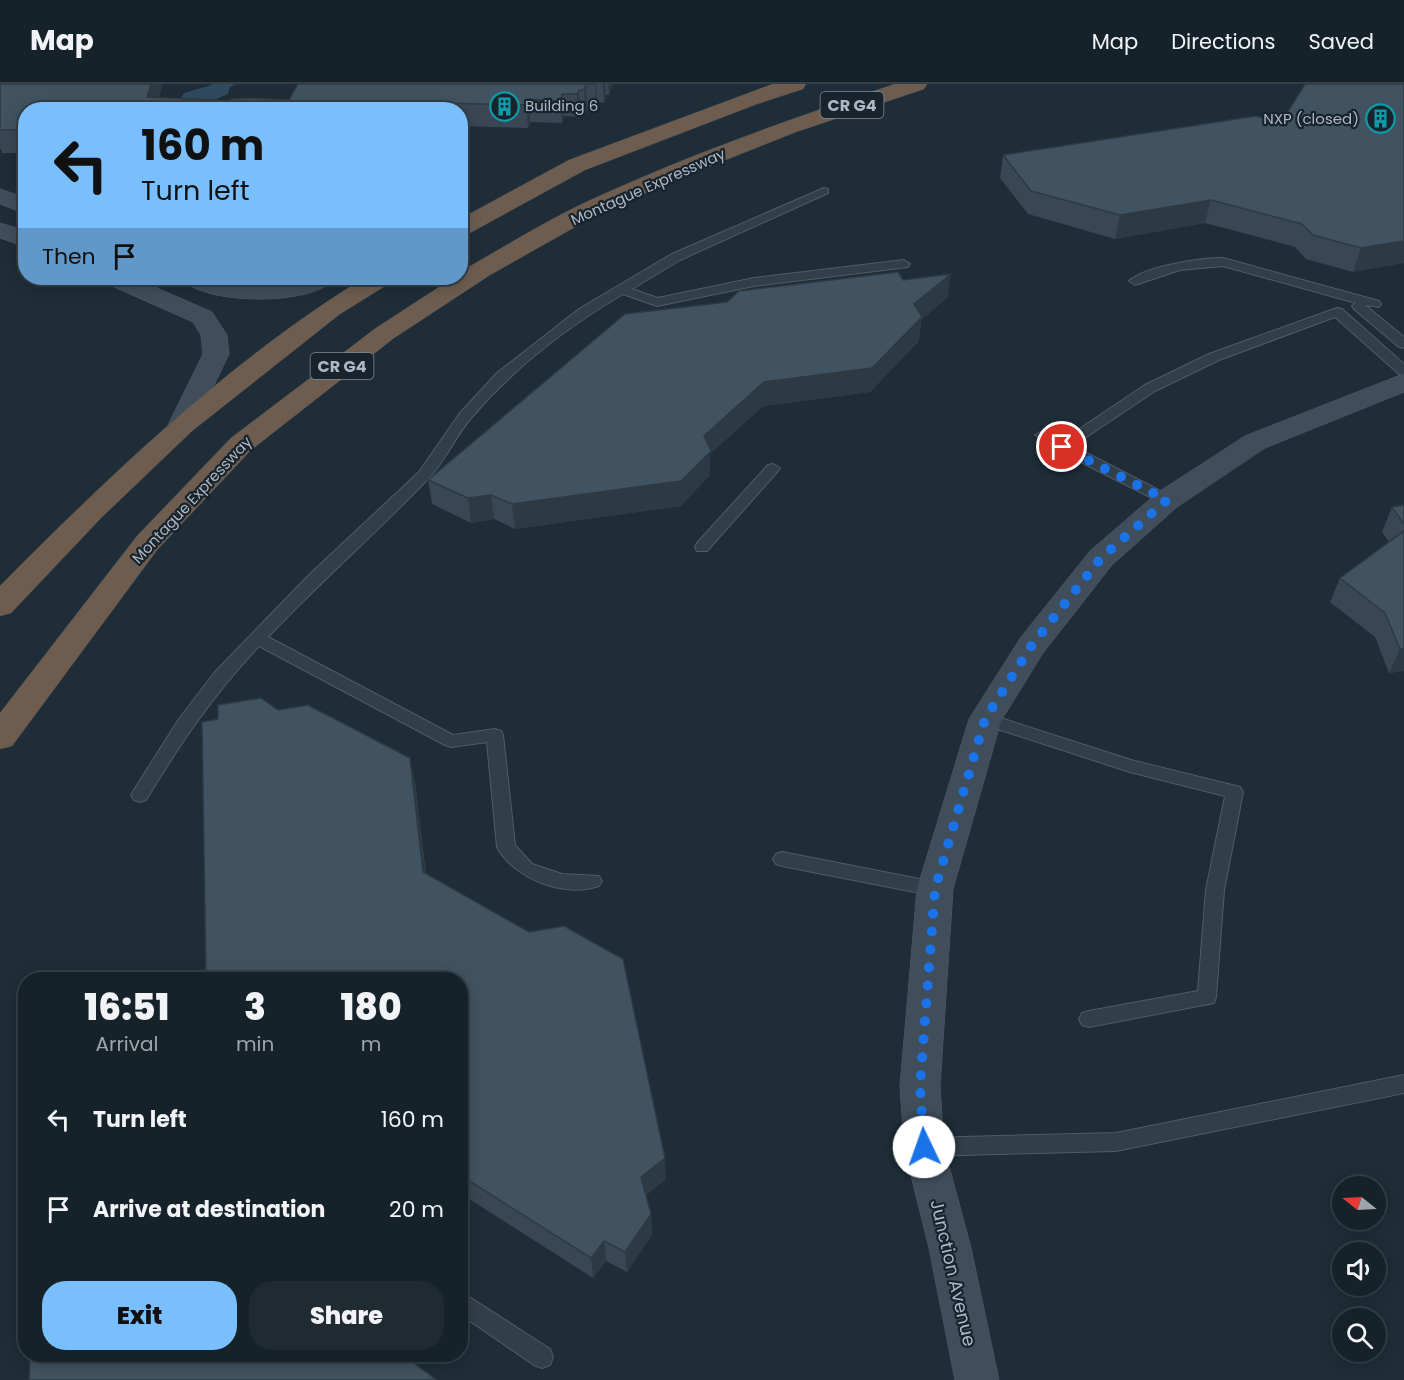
<!DOCTYPE html>
<style>
body{margin:0;font-family:Poppins,sans-serif;background:#1f2a31;color:#f1f3f6;height:100vh;display:flex;flex-direction:column;font-size:22px;white-space:nowrap}
*{box-sizing:border-box;margin:0}
p{font-size:20px;color:#9ea4a8}
.icon{flex:none;width:33px;height:33px;fill:none;stroke:currentColor;stroke-width:2;stroke-linecap:round;stroke-linejoin:round}
.map{position:relative;flex:1;overflow:hidden}
.side{position:absolute;left:18px;top:888px;width:450px;height:390px;display:flex;flex-direction:column;background:#162229;border-radius:24px;box-shadow:0 3px 15px #0003,0 0 0 2px #353f46}
.side>*{flex:none}
.hud{position:absolute;left:18px;top:18px;width:450px;height:183px;border-radius:24px;box-shadow:0 3px 15px #0003,0 0 0 2px #353f46;background:#79bffd;color:#111;overflow:hidden}
.needle{width:39px;rotate:288deg}
.fabs{position:absolute;left:1332px;top:1092px;display:grid;gap:12px}
.fabs a{display:grid;place-items:center;width:54px;height:54px;border-radius:50%;background:#162229;box-shadow:0 3px 15px #0003,0 0 0 2px #353f46;font-size:30px}
.pin{position:absolute;display:grid;place-items:center;width:51px;height:51px;color:#fff;margin:-26px;border:3px solid #fff;border-radius:50%;box-shadow:0 2px 6px #0007}
.me{position:absolute;width:66px;margin:-33px;rotate:357deg;stroke-linejoin:round;filter:drop-shadow(0 0 4px #0008)}
.turn{display:flex;align-items:center;gap:21px;height:126px;padding:0 24px;font-size:27px}
.turn .icon{width:78px;height:78px;stroke-width:2.5}
.turn b{display:block;font-size:42px;line-height:51px}
.then{display:flex;align-items:center;height:57px;padding:0 24px;background:#0003;gap:12px;font-size:22px}
.eta{display:flex;justify-content:space-evenly;align-items:center;height:102px;text-align:center}
.eta b{font-size:36px;font-weight:800;line-height:42px}
.cta{display:flex;gap:12px;margin-top:auto;padding:12px 24px}
.cta a{flex:1;height:69px;border-radius:24px;background:#79bffd;color:#111;font-size:24px;font-weight:800;line-height:69px;text-align:center}
.cta a+a{background:#1f2a31;color:#f1f3f6}
ul{padding:0;list-style:none}
li{display:flex;align-items:center;gap:18px;height:90px;padding:0 24px}
li div{flex:1}
li b{display:block;font-size:22px}
li em{font-style:normal}
header{display:flex;align-items:center;gap:36px;box-sizing:border-box;height:84px;padding:0 30px;background:#162229;border-bottom:2px solid #353f46}
header strong{font-size:28px}
nav{display:flex;gap:33px;margin-inline-start:auto;font-size:21px}
.map>svg:first-child{display:block}
.water{fill:#2f495e}
.lines{fill:none;stroke-linecap:round;stroke-linejoin:round}
.lane-casing{stroke:#505c66;stroke-width:2}
.secondary-casing{stroke:#505c66;stroke-width:1}
.highway-casing{stroke:#3d4952;stroke-width:1}
.lane{fill:#323e48;fill-rule:evenodd}
.secondary{fill:#404e5b;fill-rule:evenodd}
.highway{fill:#6e5d4f;fill-rule:evenodd}
.wall{fill:#384753}
.shaded-wall{fill:#2e3a43}
.building{fill:#415360;stroke:#2e3a43;stroke-width:1.5}
.route{stroke:#1a73e8;stroke-width:10;stroke-dasharray:0 18}
.labels{text-anchor:middle;stroke-width:4.5;stroke-linejoin:round;paint-order:stroke}
.far-poi-label{font-size:15px;fill:#acb9c5;stroke:#18232c;text-anchor:start}
.far-street-label{font-size:15px;fill:#acb9c5;stroke:#18232c}
.shield{fill:#18232c;stroke:#808c97;stroke-width:1.5}
.shield-label{font-size:16px;font-weight:bold;fill:#acb9c5}
.street-label{font-size:18px;fill:#acb9c5;stroke:#18232c}
</style>
<header>
<strong>Map</strong>
<nav><a>Map</a><a>Directions</a><a>Saved</a></nav>
</header>
<div class="map">
<svg width="1404" height="1296" viewBox="0 0 1404 1296">
<rect width="100%" height="100%" fill="#1e2d37"/>
<!-- water -->
<path class="water" d="M213,0h23l-6,3 -2,7 -16,7 -31,-2 2,-5c10,-5 20,-5 30,-10z"/>
<g class="lines">
<defs>
<g id="lane">
<path d="M824,104l4,1v4l-148,67 -48,29 26,9 96,-20 150,-18 6,4 -2,3 -154,19 -97,20 -34,-12c-56,33 -109,74 -151,123 -17,19 -27,45 -45,63 -52,54 -108,103 -159,157l185,98 42,-6 6,2 2,4 12,110 17,19 30,10 37,2 3,5 -3,5c-34,12 -85,-7 -102,-39l-10,-105 -36,5 -6,-2 -186,-99c-46,49 -78,96 -113,154l-6,2 -6,-2 -3,-5 3,-5 45,-71 36,-47 94,-97 110,-103 41,-59 37,-40 82,-64 93,-55z"/>
<path d="M1223,174l156,43 2,3 -2,3 -14,-2 39,32v11l-5,-1 -45,-38 -2,-3 4,-3 -133,-37 -43,4 -45,15 -6,-4c16,-15 72,-23 94,-23z"/>
<path d="M1337,224l5,1 62,55v11l-5,-1 -64,-57 -116,43 -64,31 -82,55 99,51 2,3 -2,3h-10l-105,-53 -22,-15 7,-4 21,9 82,-55 64,-31z"/>
<path d="M773,380l7,4 -2,3 -71,80h-10l-2,-4 2,-4 71,-78z"/>
<path d="M985,629l146,47 109,27 3,5 -19,98 -8,107 -2,6 -125,24 -7,-2 -3,-6 3,-6 7,-2 109,-20 8,-101 19,-94 -95,-24 -151,-49 -2,-4 2,-4z"/>
<path d="M782,768l153,30 6,2 3,5 -3,5 -6,2 -153,-30 -6,-2 -3,-5 3,-5z"/>
<path d="M1404,991v18l-288,58 -192,5 -7,-2 -3,-7 3,-7 7,-2 192,-5z"/>
<path d="M460,1207l90,58 3,8 -3,8 -8,3 -8,-3 -74,-51z"/>
</g>
<g id="secondary">
<path d="M0,105l26,9v16l-26,-10z"/>
<path d="M0,139l26,8v16l-26,-9z"/>
<path d="M102,194h32l78,34 15,23 2,19 -37,77 -10,3 -10,-3 -4,-6 35,-71 -2,-19 -8,-13 -88,-39z"/>
<path d="M181,194c27,-3 52,7 79,7 26,0 50,-10 75,-7 -20,29 -136,27 -154,0z"/>
<path d="M1404,290v18l-139,56 -88,59 -65,58 -69,88 -42,68 -48,168 -13,197 4,61 27,101 28,132h-44l-26,-132 -25,-101 -4,-61 17,-197 52,-170 52,-82 69,-86 67,-58 88,-57z"/>
</g>
<g id="highway">
<path d="M773,0h33l-3,5 -46,15 -172,66 -117,64 -8,2v-17l109,-59z"/>
<path d="M895,0h32l-3,5 -128,43 -121,48 -77,34 -108,61 -96,63 -143,112 -94,100 -145,196 -12,3v-36l137,-177 94,-98 145,-110 77,-50h7v-6l12,-7c37,-21 74,-44 112,-62 101,-47 206,-84 311,-119z"/>
<path d="M364,194h29l-3,5 -50,31 -148,117 -91,87 -90,95 -11,3v-30c112,-113 228,-224 364,-308z"/>
</g>
</defs>
<!-- lane casing -->
<use href="#lane" class="lane-casing"/>
<!-- secondary casing -->
<use href="#secondary" class="secondary-casing"/>
<!-- highway casing -->
<use href="#highway" class="highway-casing"/>
<!-- lane -->
<use href="#lane" class="lane"/>
<!-- secondary -->
<use href="#secondary" class="secondary"/>
<!-- highway -->
<use href="#highway" class="highway"/>
</g>
<!-- wall -->
<g class="wall">
<path d="M0,0h162l-3,14 72,3 58,-1 9,-16h314l-3,11h-3l-2,8 -7,-1 -1,5h-9l-1,6h-6l-1,4 -15,-1 -2,7 -32,-1 -2,6 -68,-2v-16h-434v43h-24l-1,-4h-1z"/>
<path d="M1281,39l123,140 -51,9 -47,-13 -11,-12 -90,-24 -90,16 -87,-25 -28,-36 3,-23z"/>
<path d="M903,196l45,17 -27,23 -2,21 -49,51 -107,14 -53,48v21l-29,31 -166,23 -21,-10 -23,4 -39,-19 -4,-24z"/>
<path d="M1404,421v166l-15,2 -14,-36 -45,-35 10,-24 49,-36 -7,-10 10,-25z"/>
<path d="M278,626l137,72 11,92 240,305 -20,16 5,19 1,21 -25,37 -21,-11 -13,17 -133,-85v-213z"/>
</g>
<!-- shaded-wall -->
<g class="shaded-wall">
<path d="M151,0h11l-6,26 -9,-13z"/>
<path d="M586,0l1,23 -1,6 -2,-23z"/>
<path d="M595,0h1l1,18 -1,5z"/>
<path d="M603,0h2l1,11 -2,8z"/>
<path d="M608,0h4l-3,11z"/>
<path d="M579,6l1,23 -1,4 -2,-23z"/>
<path d="M562,10l2,22 -2,7 -2,-22z"/>
<path d="M528,15l2,23 -2,6 -2,-23z"/>
<path d="M1211,116l-6,23 -90,16 5,-24z"/>
<path d="M1404,157v22l-51,9 8,-24z"/>
<path d="M951,190l-3,23 -27,23 -2,21 -49,51 -107,14 -53,48v21l-29,31 -166,23 -3,-25 252,-122 150,-78z"/>
<path d="M491,411l3,24 -23,4 -3,-25z"/>
<path d="M1404,564v23l-15,2 11,-24z"/>
<path d="M410,674l5,24 13,114 -5,-24z"/>
<path d="M665,1074l1,21 -23,19 -2,-21z"/>
<path d="M651,1130l1,21 -25,37 -2,-20z"/>
<path d="M604,1157l2,20 -13,17 -2,-20z"/>
</g>
<!-- building -->
<g class="building">
<path d="M0,0h151l-4,13 84,4v-2l19,-1 39,2 9,-16h297h-9l-2,6h-5l-2,4h-15l-2,7 -32,-2 -2,6 -87,-2 -3,7h-410v20h-26z"/>
<path d="M1305,0h99v157l-43,7 -48,-13 -11,-11 -91,-24 -91,15 -89,-24 -28,-36 253,-39 25,7z"/>
<path d="M898,188l5,8 48,-6 -37,30 8,13 -50,51 -108,14 -60,54 7,15 -30,30 -169,23 -21,-9 -23,3 -40,-18 197,-166 102,-12 12,-11z"/>
<path d="M1404,421v19l-12,-17z"/>
<path d="M1404,447v117l-4,1 -15,-36 -45,-35z"/>
<path d="M261,614l17,12 30,-5 102,53 13,114 106,60 35,-6 59,33 42,199 -24,19 10,37 -26,38 -21,-11 -13,17 -131,-83v-195h-254l-4,-258 16,-3v-14z"/>
<path d="M30,1270h371l36,26h-408z"/>
</g>
<g class="lines">
<!-- route -->
<path class="route" d="M924,1063l-4,-61 15,-197 50,-170 47,-74 69,-87 66,-58 -105,-53"/>
</g>
<!-- icons -->
<defs>
<symbol id="building-ring" viewBox="-11 -11 22 22"><circle r="9.5" fill="#18232c" stroke="#0f9aa8" stroke-width="1.5"/><path d="M-4-6H4V6H1V3H-1V6H-4ZM-2.5-4.3h1.7v1.8h-1.7ZM.8-4.3h1.7v1.8H.8ZM-2.5-1h1.7V.8h-1.7ZM.8-1h1.7V.8H.8Z" fill="#0f9aa8"/></symbol>
</defs>
<g fill-rule="evenodd">
<use href="#building-ring" x="488" y="6" width="33" height="33"/>
<use href="#building-ring" x="1364" y="18" width="33" height="33"/>
</g>
<g class="labels">
<!-- far-poi labels -->
<g class="far-poi-label">
<text x="525" y="27">Building 6</text>
<text x="1359" y="40" text-anchor="end">NXP (closed)</text>
</g>
<!-- far-street labels -->
<g class="far-street-label">
<text transform="translate(648 103) rotate(-24)" y="5">Montague Expressway</text>
<text transform="translate(192 416) rotate(-47)" y="5">Montague Expressway</text>
</g>
<!-- shield labels -->
<g class="shield">
<rect x="820.5" y="8" width="63" height="26" rx="4.5"/>
<rect x="310.5" y="269" width="63" height="26" rx="4.5"/>
</g>
<g class="shield-label">
<text x="852" y="27">CR G4</text>
<text x="342" y="288">CR G4</text>
</g>
<!-- street labels -->
<g class="street-label">
<text transform="translate(953 1189) rotate(77)" y="6">Junction Avenue</text>
</g>
</g>
</svg>
<div class="fabs">
<a><svg class="needle" viewBox="-14 -14 28 28"><path d="M0-13l5 13h-10z" fill="#e53935"/><path d="M0 13l5-13h-10z" fill="#9ea4a8"/></svg></a>
<a><svg class="icon" aria-label="sound" viewBox="0 0 24 24"><path d="M4 9h4l5-4v14l-5-4H4zM17 9q2 3 0 6"/></svg></a>
<a><svg class="icon" aria-label="search" viewBox="0 0 24 24"><circle cx="10" cy="10" r="6"/><path d="M15 15l6 6"/></svg></a>
</div>
<div class="pin" style="left:1062px;top:363px;background:#d93025"><svg class="icon" aria-label="arrive" viewBox="0 0 24 24"><path d="M6 21V4h12l-3 4 3 4H6"/></svg></div>
<svg class="me" style="left:924px;top:1063px" viewBox="-20 -20 40 40"><circle r="19" fill="#fff"/><path d="M0-13L10 11 0 6-10 11z" fill="#1a73e8"/></svg>
<div class="hud">
<div class="turn"><svg class="icon" aria-label="left" viewBox="0 0 24 24"><path d="M17 20v-9H6M10 6l-5 5 5 5"/></svg><div><b>160 m</b>Turn left</div></div>
<div class="then">Then<svg class="icon" aria-label="arrive" viewBox="0 0 24 24"><path d="M6 21V4h12l-3 4 3 4H6"/></svg></div>
</div>
<section class="side">
<div class="eta">
<div><b>16:51</b><p>Arrival</p></div>
<div><b>3</b><p>min</p></div>
<div><b>180</b><p>m</p></div>
</div>
<ul>
<li><svg class="icon" aria-label="left" viewBox="0 0 24 24"><path d="M17 20v-9H6M10 6l-5 5 5 5"/></svg><div><b>Turn left</b></div><em>160 m</em></li>
<li><svg class="icon" aria-label="arrive" viewBox="0 0 24 24"><path d="M6 21V4h12l-3 4 3 4H6"/></svg><div><b>Arrive at destination</b></div><em>20 m</em></li>
</ul>
<div class="cta"><a>Exit</a><a>Share</a></div>
</section>
</div>
